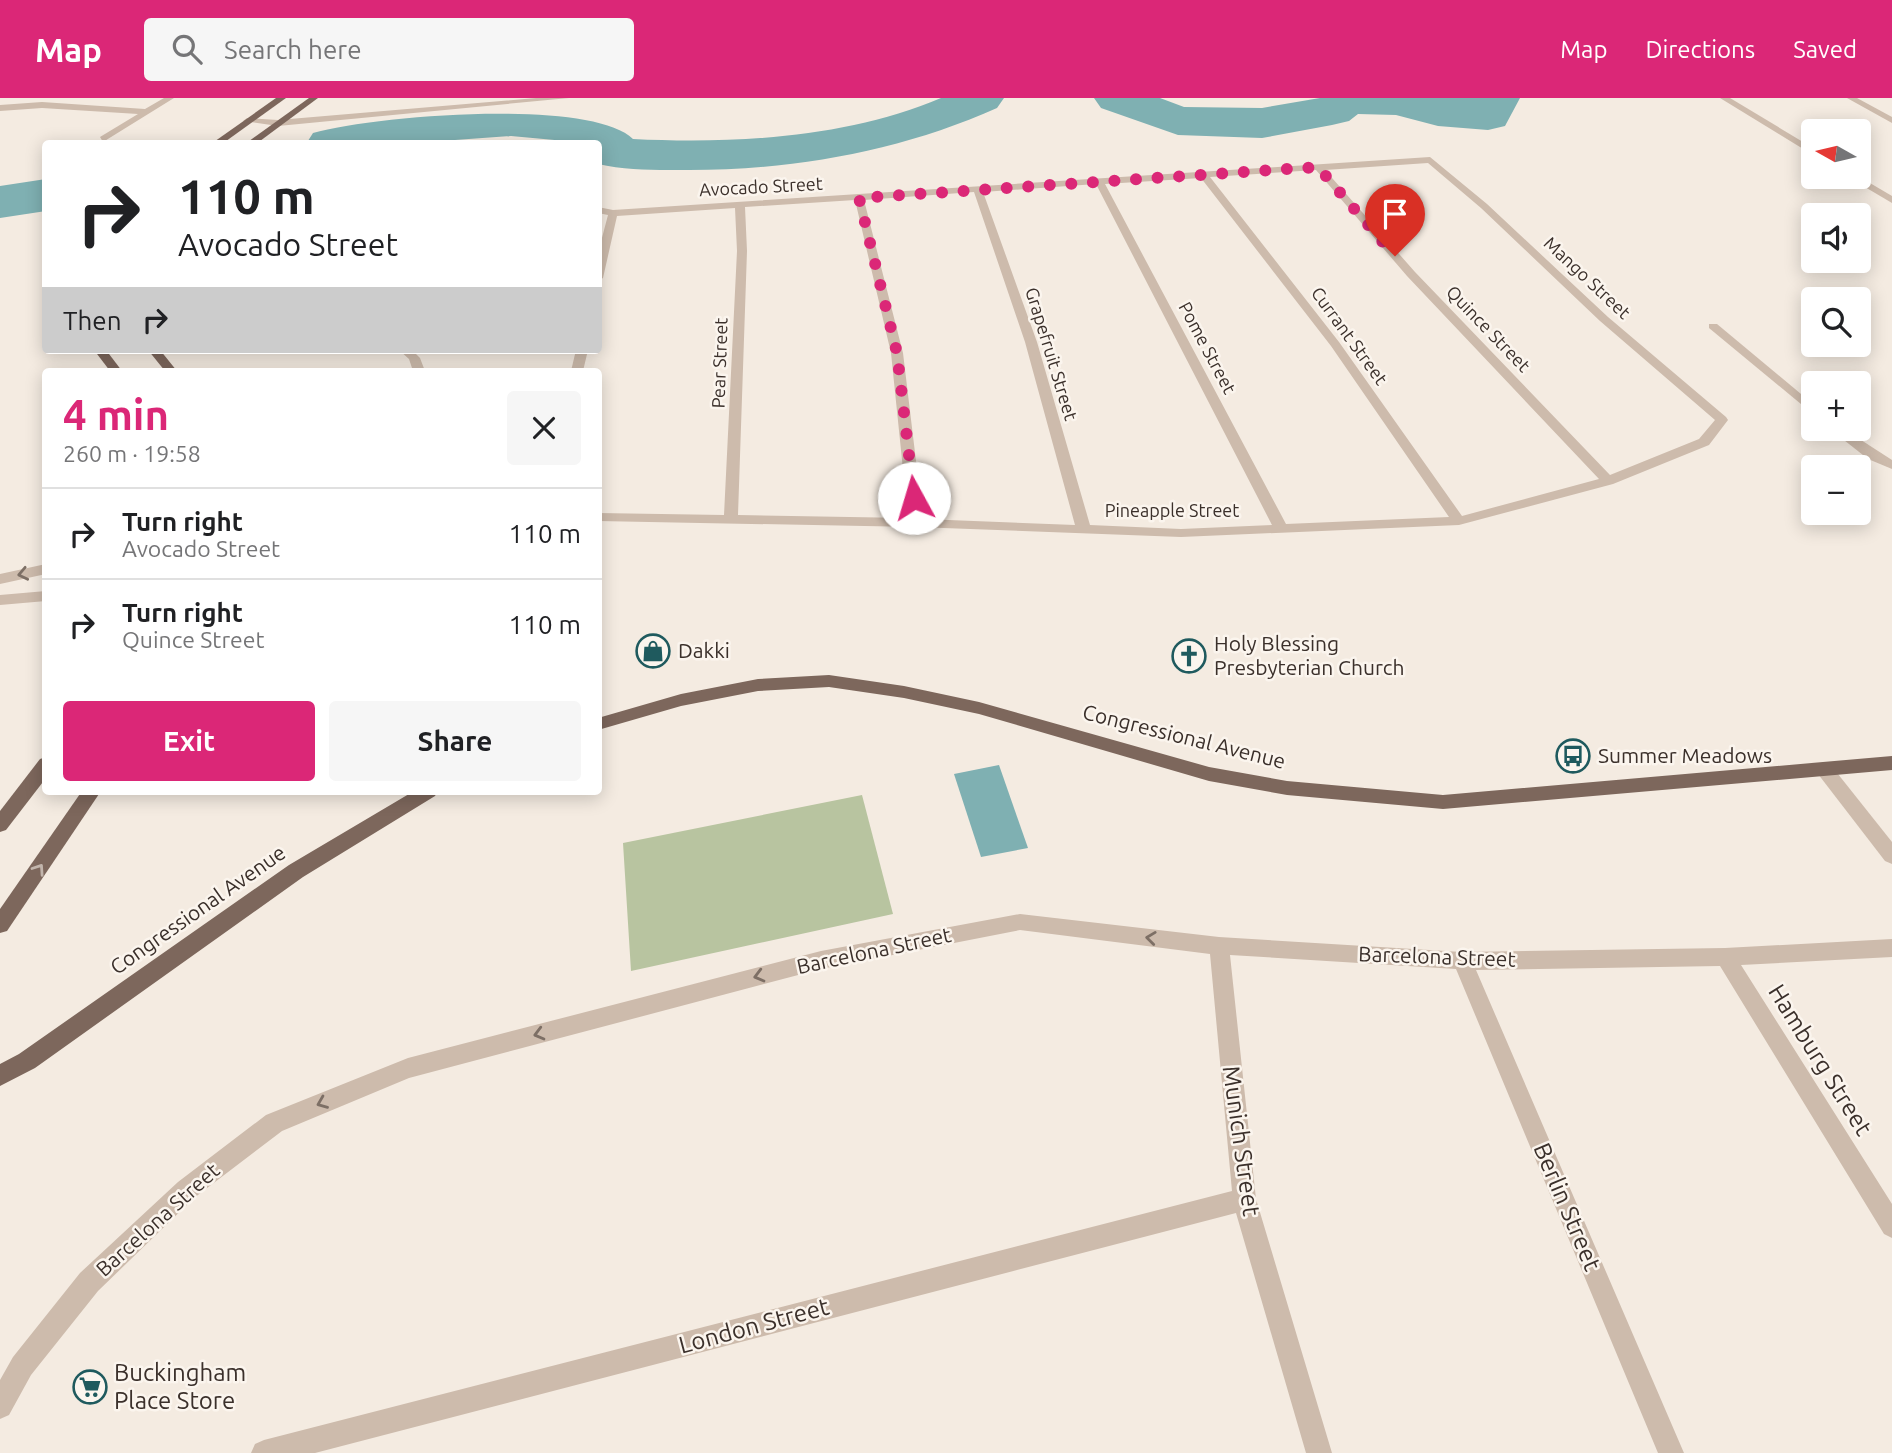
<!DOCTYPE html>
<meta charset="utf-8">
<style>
body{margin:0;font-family:Ubuntu,sans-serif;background:#f6f6f6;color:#202124;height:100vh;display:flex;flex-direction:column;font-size:26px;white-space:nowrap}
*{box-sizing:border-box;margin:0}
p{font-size:23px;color:#757577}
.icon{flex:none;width:38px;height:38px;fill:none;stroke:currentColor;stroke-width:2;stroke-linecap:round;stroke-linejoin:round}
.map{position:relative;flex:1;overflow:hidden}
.sheet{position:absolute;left:42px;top:270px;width:560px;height:427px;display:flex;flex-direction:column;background:#fff;border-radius:7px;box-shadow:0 4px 18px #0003}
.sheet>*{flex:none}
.hud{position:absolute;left:42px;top:42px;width:560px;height:214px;border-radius:7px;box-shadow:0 4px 18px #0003;background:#fff;color:#202124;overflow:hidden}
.needle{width:46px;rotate:278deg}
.controls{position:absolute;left:1801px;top:21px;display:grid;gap:14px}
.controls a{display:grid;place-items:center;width:70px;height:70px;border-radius:7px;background:#fff;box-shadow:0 4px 18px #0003;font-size:35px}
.pin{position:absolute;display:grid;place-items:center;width:60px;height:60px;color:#fff;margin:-72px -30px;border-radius:50% 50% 50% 0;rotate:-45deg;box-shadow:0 0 7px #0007}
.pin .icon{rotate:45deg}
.me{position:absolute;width:77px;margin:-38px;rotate:354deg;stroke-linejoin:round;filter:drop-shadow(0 0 5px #0008)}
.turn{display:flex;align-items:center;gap:24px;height:147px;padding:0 21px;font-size:32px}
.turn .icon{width:91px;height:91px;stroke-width:2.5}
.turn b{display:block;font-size:49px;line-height:60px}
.then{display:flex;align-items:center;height:66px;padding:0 21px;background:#0003;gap:14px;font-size:26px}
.round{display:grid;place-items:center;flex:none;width:74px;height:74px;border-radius:7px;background:#f6f6f6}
.summary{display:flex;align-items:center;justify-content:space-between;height:119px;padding:0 21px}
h1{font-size:42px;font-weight:700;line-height:52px;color:#db2777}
.action{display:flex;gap:14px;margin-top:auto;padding:14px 21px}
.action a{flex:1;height:80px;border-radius:7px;background:#db2777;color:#fff;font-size:28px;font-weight:700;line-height:80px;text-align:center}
.action a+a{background:#f6f6f6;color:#202124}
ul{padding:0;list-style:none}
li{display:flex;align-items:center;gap:21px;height:91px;padding:0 21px;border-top:2px solid #e0e0e0}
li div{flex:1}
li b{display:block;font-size:26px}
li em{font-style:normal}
header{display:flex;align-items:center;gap:42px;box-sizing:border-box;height:98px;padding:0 35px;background:#db2777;color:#fff}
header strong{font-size:33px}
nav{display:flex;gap:38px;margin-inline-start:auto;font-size:24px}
.search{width:490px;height:63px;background:#f6f6f6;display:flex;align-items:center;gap:18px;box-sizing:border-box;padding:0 24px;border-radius:7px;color:#757577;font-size:26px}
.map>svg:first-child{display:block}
.green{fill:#b8c4a0}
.water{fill:#7fb0b2}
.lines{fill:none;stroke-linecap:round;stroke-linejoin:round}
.river{fill:#7fb0b2;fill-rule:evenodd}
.minor{fill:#cdbbac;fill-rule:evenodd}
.major{fill:#7d675c;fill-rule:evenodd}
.oneway{stroke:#7d6f65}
.oneway2{stroke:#c2b5ac}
.route{stroke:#db2777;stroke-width:12;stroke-dasharray:0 21.6}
.labels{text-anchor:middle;stroke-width:5;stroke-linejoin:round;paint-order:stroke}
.far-street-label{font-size:18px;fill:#3b302b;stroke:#fbf5ee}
.poi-label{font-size:21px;fill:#3b302b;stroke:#fbf5ee;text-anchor:start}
.street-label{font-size:21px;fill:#3b302b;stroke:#fbf5ee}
.near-street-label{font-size:24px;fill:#3b302b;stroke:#fbf5ee}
.near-poi-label{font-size:24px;fill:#3b302b;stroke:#fbf5ee;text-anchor:start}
</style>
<header>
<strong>Map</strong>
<div class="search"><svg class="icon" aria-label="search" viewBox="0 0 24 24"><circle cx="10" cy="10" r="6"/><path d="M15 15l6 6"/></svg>Search here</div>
<nav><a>Map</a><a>Directions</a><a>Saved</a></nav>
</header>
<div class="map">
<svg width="1892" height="1355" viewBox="0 0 1892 1355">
<rect width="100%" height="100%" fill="#f4ebe1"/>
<!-- green -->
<path class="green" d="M862,697l31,119 -262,57 -8,-128z"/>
<!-- water -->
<path class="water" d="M999,667l29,83 -47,9 -27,-83z"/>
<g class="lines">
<!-- river -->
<g class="river">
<path d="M941,0h63l-7,10c-96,43 -203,62 -308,62 -30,0 -61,1 -91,-6v-20l-87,-8 -111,8h-94l7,-11c62,-18 279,-35 320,6 101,5 214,-1 308,-41z"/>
<path d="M1094,0h66l24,9 78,1 58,-10h200l-15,28 -17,4 -50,-4 -42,-11 -38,-1 -9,7 -17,4 -70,13 -84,-3 -77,-27z"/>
<path d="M46,81v32l-46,7v-32z"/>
</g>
<!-- minor -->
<g class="minor">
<path d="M164,0h10l-71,44 -3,-5 38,-23 -96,-6 -42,3v-6l42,-3 103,7z"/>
<path d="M536,0h33l-291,28 -35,-5 4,-3 31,2z"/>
<path d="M1720,0h10l83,50v7z"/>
<path d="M1847,0h10l35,19v6z"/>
<path d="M1430,59l57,47 121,113 118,100 2,3 -19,25 -96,39 -154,41 -278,12 -265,-10 -318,-6v-8l126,2 13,-264 -2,-43 -118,8 -14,62 -5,3v-28l10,-38 -10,-2v-6l15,3zM1428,65l53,45 119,113 115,99 -16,19 -89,36 -195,-203 -90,-102zM1316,72l91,106 192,203 -137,37 -123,-174 -129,-165zM1201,80l130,168 118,171 -163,7 -181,-340zM1096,86l176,341 -91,4 -91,-4 -53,-183 -54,-150zM974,94l51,150 50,183 -152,-6 -20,-166 -39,-153zM855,102l36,153 17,165 -170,-3 9,-264 -2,-44z"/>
<path d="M1858,78l34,20v7l-44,-26z"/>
<path d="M1709,226h8l96,80v10l-104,-86z"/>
<path d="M399,252h13l8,8 5,13h-12l-4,-12z"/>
<path d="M576,252h12l-5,21h-12z"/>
<path d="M1830,331h14l48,31v9l-24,-10z"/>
<path d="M46,466v10l-46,10v-10z"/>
<path d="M46,493v10l-46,4v-10z"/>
<path d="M1824,664l6,2 62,78v22l-7,-3 -67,-87 -3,-5 3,-5z"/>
<path d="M1020,816l199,23 243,15 263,-4 167,-9v18l-151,8 151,239v34l-8,-4 -164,-268 -244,4 208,483h-26l-202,-484 -226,-14 26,244 76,254h-26l-70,-240 -921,240h-64l4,-9 9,-4 968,-249 -22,-237 -190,-24 -199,39 -412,109 -127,53 -88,67 -96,93 -67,84 -22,40 -9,4v-39l13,-23 67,-84 98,-91 88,-67 142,-57 413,-107z"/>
</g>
<!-- major -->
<g class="major">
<path d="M276,0h10l-64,46h-11z"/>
<path d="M309,0h9l-62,46h-11z"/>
<path d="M94,252h12l16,21h-12z"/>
<path d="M148,252h12l17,21h-12z"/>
<path d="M829,577l75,11 75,16 230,65 78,14 156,14 449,-39v14l-449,39 -156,-14 -78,-14 -230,-67 -75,-16 -75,-11 -71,4 -77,15 -83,24v-12l83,-24 77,-15z"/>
<path d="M46,659v21l-40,52 -6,2v-21l40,-52z"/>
<path d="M82,693h19l-94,140 -7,2v-24z"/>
<path d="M414,693h24l-3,5 -132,81 -268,191 -35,18v-22l19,-10 270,-189z"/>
</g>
</g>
<!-- one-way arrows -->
<defs><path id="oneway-chevron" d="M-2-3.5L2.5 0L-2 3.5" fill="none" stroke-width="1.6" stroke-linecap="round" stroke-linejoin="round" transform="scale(1.75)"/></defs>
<g class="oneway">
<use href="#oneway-chevron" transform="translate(23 476) rotate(168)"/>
<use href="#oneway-chevron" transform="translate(1151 840) rotate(-173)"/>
<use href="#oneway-chevron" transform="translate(759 878) rotate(165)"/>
<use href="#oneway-chevron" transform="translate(539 936) rotate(165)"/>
<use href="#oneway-chevron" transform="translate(322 1005) rotate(158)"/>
</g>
<use class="oneway2" href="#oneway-chevron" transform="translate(39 771) rotate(-56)"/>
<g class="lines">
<!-- route -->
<path class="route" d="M914,400l-17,-145 -38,-155 459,-31 77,89"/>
</g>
<!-- icons -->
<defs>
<symbol id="shop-ring" viewBox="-11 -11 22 22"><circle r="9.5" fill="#fbf5ee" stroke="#1f5a5e" stroke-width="1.5"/><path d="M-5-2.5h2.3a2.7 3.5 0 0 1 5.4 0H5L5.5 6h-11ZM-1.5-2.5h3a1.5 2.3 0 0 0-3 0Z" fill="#1f5a5e"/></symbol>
<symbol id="church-ring" viewBox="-11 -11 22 22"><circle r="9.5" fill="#fbf5ee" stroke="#1f5a5e" stroke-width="1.5"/><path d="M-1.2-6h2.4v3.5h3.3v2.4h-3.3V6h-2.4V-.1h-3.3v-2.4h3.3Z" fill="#1f5a5e"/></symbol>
<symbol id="bus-ring" viewBox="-11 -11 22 22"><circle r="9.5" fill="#fbf5ee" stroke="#1f5a5e" stroke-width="1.5"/><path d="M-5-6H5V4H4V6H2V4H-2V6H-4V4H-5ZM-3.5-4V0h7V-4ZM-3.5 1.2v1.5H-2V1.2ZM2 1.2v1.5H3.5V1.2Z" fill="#1f5a5e"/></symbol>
<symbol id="supermarket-ring" viewBox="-11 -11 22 22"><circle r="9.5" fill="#fbf5ee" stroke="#1f5a5e" stroke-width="1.5"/><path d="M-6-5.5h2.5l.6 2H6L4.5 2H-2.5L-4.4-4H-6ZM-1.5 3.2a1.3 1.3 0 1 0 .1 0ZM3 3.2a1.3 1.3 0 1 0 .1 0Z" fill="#1f5a5e"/></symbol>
</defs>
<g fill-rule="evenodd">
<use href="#shop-ring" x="634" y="534" width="38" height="38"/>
<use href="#church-ring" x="1170" y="539" width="38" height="38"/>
<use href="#bus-ring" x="1554" y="639" width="38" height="38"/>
<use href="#supermarket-ring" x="71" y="1270" width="38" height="38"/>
</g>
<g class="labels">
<!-- far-street labels -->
<g class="far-street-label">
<text transform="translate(761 89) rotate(-3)" y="6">Avocado Street</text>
<text transform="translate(1587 180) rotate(43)" y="6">Mango Street</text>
<text transform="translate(1488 231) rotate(46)" y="6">Quince Street</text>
<text transform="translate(1349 238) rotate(54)" y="6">Currant Street</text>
<text transform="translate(1207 250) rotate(62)" y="6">Pome Street</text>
<text transform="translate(1051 256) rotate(73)" y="6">Grapefruit Street</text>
<text transform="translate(720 265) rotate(-88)" y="6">Pear Street</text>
<text x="1172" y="419">Pineapple Street</text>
</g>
<!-- poi labels -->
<g class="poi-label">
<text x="1214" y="553">Holy Blessing<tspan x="1214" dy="24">Presbyterian Church</tspan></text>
<text x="678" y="560">Dakki</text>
<text x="1598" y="665">Summer Meadows</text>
</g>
<!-- street labels -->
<g class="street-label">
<text transform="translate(1184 639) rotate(14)" y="7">Congressional Avenue</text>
<text transform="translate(198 812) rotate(-35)" y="7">Congressional Avenue</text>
<text transform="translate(874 853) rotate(-12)" y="7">Barcelona Street</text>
<text transform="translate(1437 859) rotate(2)" y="7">Barcelona Street</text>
<text transform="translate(158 1122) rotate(-42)" y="7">Barcelona Street</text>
</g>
<!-- near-street labels -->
<g class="near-street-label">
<text transform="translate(1820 962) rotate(58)" y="8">Hamburg Street</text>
<text transform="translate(1241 1043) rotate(82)" y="8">Munich Street</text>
<text transform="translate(1567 1109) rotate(67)" y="8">Berlin Street</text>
<text transform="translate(754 1228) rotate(-15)" y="8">London Street</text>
</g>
<!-- near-poi labels -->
<g class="near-poi-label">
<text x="114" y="1283">Buckingham<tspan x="114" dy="28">Place Store</tspan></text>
</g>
</g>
</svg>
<div class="controls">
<a><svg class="needle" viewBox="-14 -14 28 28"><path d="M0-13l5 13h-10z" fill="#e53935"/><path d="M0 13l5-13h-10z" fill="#757577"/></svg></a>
<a><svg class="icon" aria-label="sound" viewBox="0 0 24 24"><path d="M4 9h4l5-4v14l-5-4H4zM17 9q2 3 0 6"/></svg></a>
<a><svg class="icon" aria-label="search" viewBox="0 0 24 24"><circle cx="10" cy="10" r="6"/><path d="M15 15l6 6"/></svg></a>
<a>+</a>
<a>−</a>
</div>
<div class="pin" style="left:1395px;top:158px;background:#d93025"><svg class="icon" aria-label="arrive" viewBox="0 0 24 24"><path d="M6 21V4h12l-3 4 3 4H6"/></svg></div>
<svg class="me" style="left:914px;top:400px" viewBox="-20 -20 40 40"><circle r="19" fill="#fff"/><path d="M0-13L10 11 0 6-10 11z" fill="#db2777"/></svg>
<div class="hud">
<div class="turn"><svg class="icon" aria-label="right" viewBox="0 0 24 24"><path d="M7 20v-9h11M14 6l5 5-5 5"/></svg><div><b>110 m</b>Avocado Street</div></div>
<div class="then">Then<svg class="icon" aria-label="right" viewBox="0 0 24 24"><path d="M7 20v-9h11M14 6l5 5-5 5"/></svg></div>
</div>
<section class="sheet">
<div class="summary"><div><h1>4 min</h1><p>260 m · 19:58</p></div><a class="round"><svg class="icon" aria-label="close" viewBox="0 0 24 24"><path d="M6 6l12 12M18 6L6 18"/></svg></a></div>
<ul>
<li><svg class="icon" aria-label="right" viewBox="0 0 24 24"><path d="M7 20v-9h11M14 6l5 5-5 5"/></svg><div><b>Turn right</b><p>Avocado Street</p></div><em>110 m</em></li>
<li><svg class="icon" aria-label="right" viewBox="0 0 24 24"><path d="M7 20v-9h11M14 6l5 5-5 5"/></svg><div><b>Turn right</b><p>Quince Street</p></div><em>110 m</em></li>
</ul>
<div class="action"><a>Exit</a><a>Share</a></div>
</section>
</div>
